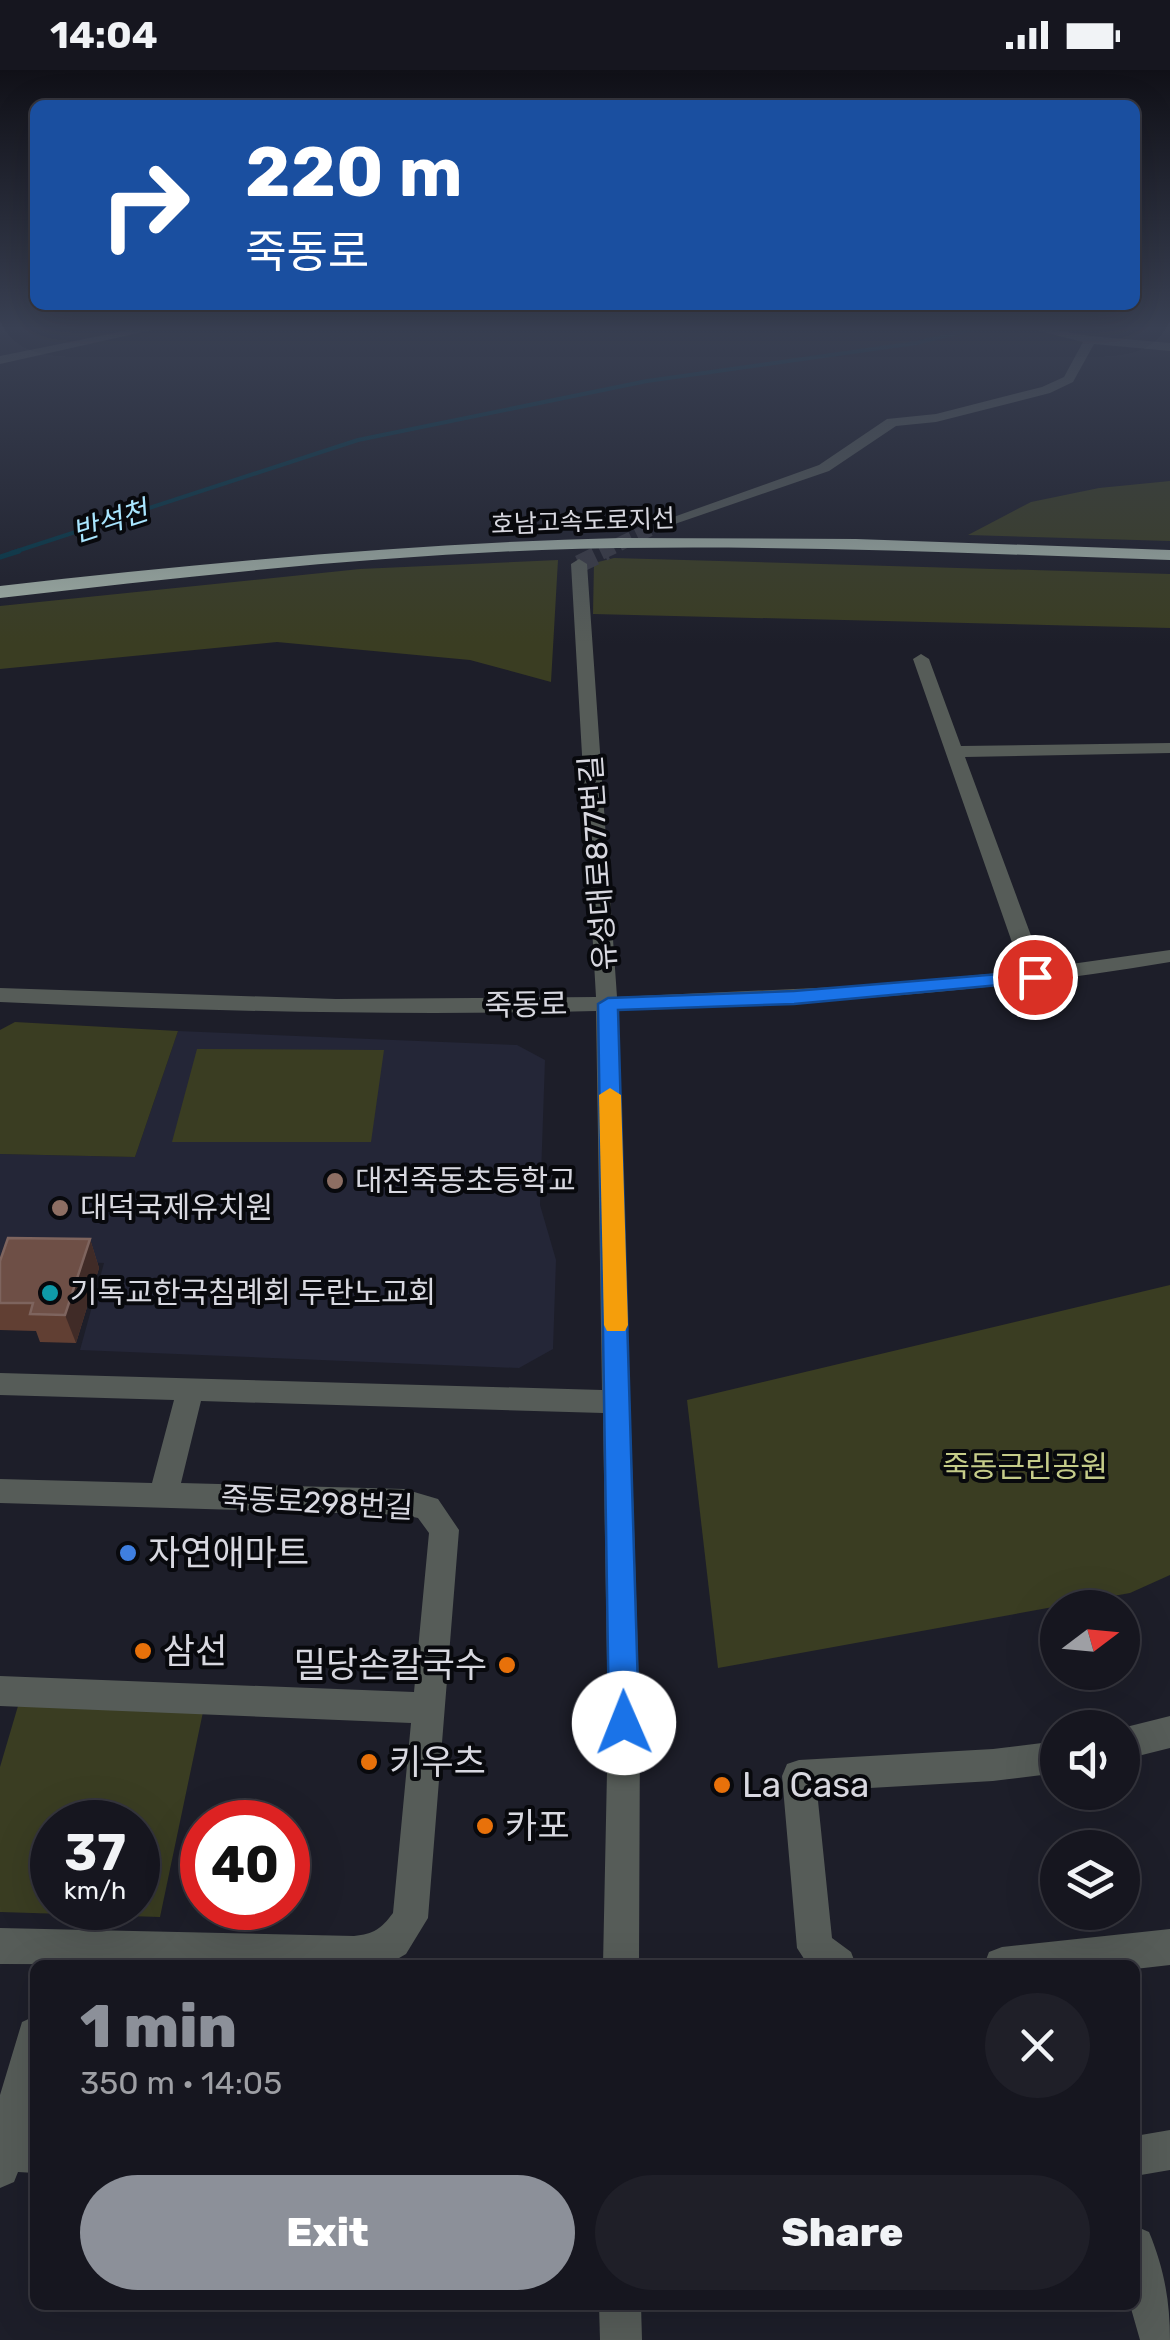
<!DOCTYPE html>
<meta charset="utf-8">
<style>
body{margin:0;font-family:Rubik,"Noto Sans KR",sans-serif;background:#1f1f28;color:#f1f3f6;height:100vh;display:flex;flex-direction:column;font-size:38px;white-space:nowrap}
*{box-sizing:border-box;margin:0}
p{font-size:32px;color:#9e9fa4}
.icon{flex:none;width:55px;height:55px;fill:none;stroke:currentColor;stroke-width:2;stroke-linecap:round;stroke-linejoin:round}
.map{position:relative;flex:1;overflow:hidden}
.panel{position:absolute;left:30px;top:1890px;width:1110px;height:350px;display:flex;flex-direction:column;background:#16161f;border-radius:15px;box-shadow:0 10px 40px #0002,0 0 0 2px #35353d}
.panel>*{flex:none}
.top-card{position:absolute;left:30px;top:30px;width:1110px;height:210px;border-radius:15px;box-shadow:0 10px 40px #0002,0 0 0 2px #35353d;background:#1a4fa0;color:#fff;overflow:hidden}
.needle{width:65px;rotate:74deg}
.controls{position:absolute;left:1040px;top:1520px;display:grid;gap:20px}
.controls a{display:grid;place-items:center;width:100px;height:100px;border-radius:50%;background:#16161f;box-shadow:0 10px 40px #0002,0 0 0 2px #35353d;font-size:50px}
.speed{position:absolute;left:30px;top:1730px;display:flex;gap:20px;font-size:50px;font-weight:700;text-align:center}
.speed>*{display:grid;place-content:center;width:130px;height:130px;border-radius:50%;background:#16161f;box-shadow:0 10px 40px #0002,0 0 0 2px #35353d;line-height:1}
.speed small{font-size:25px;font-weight:400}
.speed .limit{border:15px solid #d22;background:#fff;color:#111}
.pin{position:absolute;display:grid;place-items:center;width:85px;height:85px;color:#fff;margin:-42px;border:5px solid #fff;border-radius:50%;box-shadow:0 2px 10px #0007}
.me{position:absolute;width:110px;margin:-55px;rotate:359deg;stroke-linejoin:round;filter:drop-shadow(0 0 8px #0008)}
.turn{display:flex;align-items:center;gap:35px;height:210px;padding:0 50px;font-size:45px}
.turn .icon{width:130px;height:130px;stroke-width:2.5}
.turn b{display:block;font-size:70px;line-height:85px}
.round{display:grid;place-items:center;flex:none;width:105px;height:105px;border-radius:52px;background:#1f1f28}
.headline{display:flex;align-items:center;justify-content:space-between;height:170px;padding:0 50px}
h1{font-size:60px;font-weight:800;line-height:75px;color:#8c9099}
.cta{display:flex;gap:20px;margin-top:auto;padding:20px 50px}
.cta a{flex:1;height:115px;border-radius:60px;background:#8c9099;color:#fff;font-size:40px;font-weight:800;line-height:115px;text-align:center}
.cta a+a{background:#1f1f28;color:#f1f3f6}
.status{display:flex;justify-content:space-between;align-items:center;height:70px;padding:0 50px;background:#16161f;direction:ltr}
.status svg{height:28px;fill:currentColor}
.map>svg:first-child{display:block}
.built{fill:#242637}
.green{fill:#3a3d22;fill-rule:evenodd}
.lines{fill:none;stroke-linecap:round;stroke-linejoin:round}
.stream-far1{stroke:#023747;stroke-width:4}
.stream{stroke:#023747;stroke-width:5}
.minor-tunnel-far1{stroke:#393a44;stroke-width:14;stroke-dasharray:14 6;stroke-linecap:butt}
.minor-tunnel{stroke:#393a44;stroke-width:18;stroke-dasharray:18 9;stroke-linecap:butt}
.minor{fill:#565c58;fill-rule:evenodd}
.highway{fill:#a2b1a7;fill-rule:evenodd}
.wall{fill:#613f33}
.shaded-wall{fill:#402b27}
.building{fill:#6e4f46;stroke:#7e645e;stroke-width:2.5}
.route{fill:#1a73e8;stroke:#114b97;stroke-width:2.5}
.slow{fill:#f59e0b}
.education-dot{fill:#8d6e63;stroke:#08090d;stroke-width:4}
.culture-dot{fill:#0f9aa8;stroke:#08090d;stroke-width:4}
.shop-dot{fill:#3f7fe0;stroke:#08090d;stroke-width:4}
.food-dot{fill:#e8710a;stroke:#08090d;stroke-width:4}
.labels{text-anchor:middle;stroke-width:8;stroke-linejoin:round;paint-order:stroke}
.far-street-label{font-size:25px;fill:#d8d8e0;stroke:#08090d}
.far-water-label{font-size:28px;font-style:italic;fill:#a9e6ff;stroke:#08090d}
.street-label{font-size:30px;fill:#d8d8e0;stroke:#08090d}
.poi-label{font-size:30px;fill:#d8d8e0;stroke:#08090d;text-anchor:start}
.park-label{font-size:30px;fill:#c5cc89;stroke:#08090d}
.near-poi-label{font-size:35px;fill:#d8d8e0;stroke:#08090d;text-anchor:start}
</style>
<div class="status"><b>14:04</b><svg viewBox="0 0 49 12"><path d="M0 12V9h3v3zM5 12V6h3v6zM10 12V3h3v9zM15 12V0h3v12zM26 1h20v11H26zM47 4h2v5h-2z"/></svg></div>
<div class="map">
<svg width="1170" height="2270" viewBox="0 0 1170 2270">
<rect width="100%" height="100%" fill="#1d1e29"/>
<!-- built -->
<path class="built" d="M178,961l339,14 28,15 -5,145 16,55 -3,89 -34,19 -439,-18 24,-87 -104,-4v-105l135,3z"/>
<!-- green -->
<g class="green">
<path d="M1170,411v60l-202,-6 63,-33 68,-14z"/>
<path d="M614,488l556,16v54l-577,-14 1,-51z"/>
<path d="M558,490l-7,122 -81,-22 -193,-18 -277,27v-63l360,-37z"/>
<path d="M15,952l163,9 -43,126 -135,-3v-124z"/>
<path d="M197,979l187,1 -13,92h-199z"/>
<path d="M1170,1215v290l-40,18 -412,75 -31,-268z"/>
<path d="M18,1636l185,6 -43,205 -160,-5v-145zM52,1752h86v86h-86z"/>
</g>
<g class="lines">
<!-- stream-far1 -->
<path class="stream-far1" d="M11,483l347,-113 289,-59 269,-38 66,-16"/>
<!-- stream -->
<path class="stream" d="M0,487l19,-6"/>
<!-- minor-tunnel-far1 -->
<path class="minor-tunnel-far1" d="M601,483l60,-29"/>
<!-- minor-tunnel -->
<path class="minor-tunnel" d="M579,494l27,-13"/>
<!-- minor -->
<g class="minor">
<path d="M144,257h21l-165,37v-8z"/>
<path d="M1039,257l51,9 80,7v8l-76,-7 -21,38 -23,11 -114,29 -40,4 -67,45 -163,56 -12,-3 165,-59 68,-46 49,-5 106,-27 22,-10 19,-35 -44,-11z"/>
<path d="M579,489l8,5 30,433 243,-11 162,-15 -109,-312 8,-5 8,5 32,87 209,-3v10l-205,4 78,211 127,-18v12c-183,31 -367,43 -552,48l22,713 -1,242h-36l5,-242 -5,-310 -402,-12 -20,82 223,6 34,10 21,31 -31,388 -22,36 -19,11 -387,-1v-36l354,8c20,-2 27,-7 39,-23l18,-190 -411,-17v-30l414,16 15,-159 -11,-15 -14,-3 -404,-12v-24l152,4 22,-83 -174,-5v-22l602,17 -6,-379c-199,5 -397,0 -596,-9v-14l336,11 260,-2 -25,-433z"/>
<path d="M1170,1646v32l-48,12v-32z"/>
<path d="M1058,1671v32l-65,8 -176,10 15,147 19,14 5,13h-48l-11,-17 -15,-172 5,-12 12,-4 194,-11z"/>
<path d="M1170,1859v36l-35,4v-4h-151l5,-13 13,-5z"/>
<path d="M35,1946v93l-6,24h6v40l-17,-1 -4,10 -14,6v-93l22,-73z"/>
<path d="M1170,2060v40l-35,6v-40z"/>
<path d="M1135,2156l14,6c15,36 21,69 21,108h-30l-10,-35h5z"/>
<path d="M599,2235h42l1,35h-42z"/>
</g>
<!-- highway -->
<path class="highway" d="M620,468l236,1 314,11v10c-209,-7 -418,-17 -628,-10 -181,7 -362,27 -542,48v-12c206,-23 413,-43 620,-48z"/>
</g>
<!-- wall -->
<path class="wall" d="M90,1169l9,29 -23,75 -36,-1 -4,-11 -36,-1v-69z"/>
<!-- shaded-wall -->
<path class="shaded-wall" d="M90,1169l9,29 -23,75 -11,-28z"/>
<!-- building -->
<path class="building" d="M8,1168l82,1 -25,76 -35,-1 3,-11h-33v-42z"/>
<!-- sky -->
<linearGradient id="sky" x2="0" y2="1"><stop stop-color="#101017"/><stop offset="0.45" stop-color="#3a4154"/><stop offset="1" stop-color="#3a4154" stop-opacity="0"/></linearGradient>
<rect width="1170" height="574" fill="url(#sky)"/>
<!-- route -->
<path class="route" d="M1035,901l7,2v8l-248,23 -176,6 21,713 -5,10 -10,4 -11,-4 -4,-10 -11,-719 10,-6 186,-7z"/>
<!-- slow -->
<path class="slow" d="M610,1018l11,7 7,230 -3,6h-18l-3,-6 -5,-230z"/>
<!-- markers -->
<g class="education-dot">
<circle cx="335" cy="1111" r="10"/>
<circle cx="60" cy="1138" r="10"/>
</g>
<circle class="culture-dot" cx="50" cy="1223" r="10"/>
<circle class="shop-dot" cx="128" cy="1483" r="10"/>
<g class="food-dot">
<circle cx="143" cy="1581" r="10"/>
<circle cx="507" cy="1595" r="10"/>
<circle cx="369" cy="1692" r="10"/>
<circle cx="722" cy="1715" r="10"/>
<circle cx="485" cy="1756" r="10"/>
</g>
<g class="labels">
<!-- far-street labels -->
<g class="far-street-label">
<text transform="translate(583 451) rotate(-2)" y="9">호남고속도로지선</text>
</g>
<!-- far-water labels -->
<g class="far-water-label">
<text transform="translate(110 451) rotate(-18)" y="10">반석천</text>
</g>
<!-- street labels -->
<g class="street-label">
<text transform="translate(598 793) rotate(-94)" y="10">유성대로877번길</text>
<text transform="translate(526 935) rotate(-1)" y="10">죽동로</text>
<text transform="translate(317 1433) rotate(3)" y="10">죽동로298번길</text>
</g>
<!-- poi labels -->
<g class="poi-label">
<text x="355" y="1121">대전죽동초등학교</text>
<text x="80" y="1148">대덕국제유치원</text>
<text x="70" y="1233">기독교한국침례회 두란노교회</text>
</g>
<!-- park labels -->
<g class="park-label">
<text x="1025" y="1407">죽동근린공원</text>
</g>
<!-- near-poi labels -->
<g class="near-poi-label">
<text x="148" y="1495">자연애마트</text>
<text x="163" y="1593">삼선</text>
<text x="487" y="1607" text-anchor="end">밀당손칼국수</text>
<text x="389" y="1704">키우츠</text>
<text x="742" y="1727">La Casa</text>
<text x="505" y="1768">카포</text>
</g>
</g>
</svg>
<div class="controls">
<a><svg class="needle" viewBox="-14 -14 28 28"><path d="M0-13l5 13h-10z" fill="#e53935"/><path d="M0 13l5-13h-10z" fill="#9e9fa4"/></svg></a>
<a><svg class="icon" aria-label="sound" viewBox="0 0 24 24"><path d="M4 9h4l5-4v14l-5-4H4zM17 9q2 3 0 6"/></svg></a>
<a><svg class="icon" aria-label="layers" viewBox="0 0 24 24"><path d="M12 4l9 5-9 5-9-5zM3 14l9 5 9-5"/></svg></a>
</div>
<div class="speed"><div>37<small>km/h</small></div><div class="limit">40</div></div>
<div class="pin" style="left:1035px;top:907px;background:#d93025"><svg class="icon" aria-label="arrive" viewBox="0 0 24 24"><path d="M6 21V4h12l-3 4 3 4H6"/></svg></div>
<svg class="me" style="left:624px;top:1653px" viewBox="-20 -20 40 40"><circle r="19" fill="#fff"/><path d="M0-13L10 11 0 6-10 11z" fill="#1a73e8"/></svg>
<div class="top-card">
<div class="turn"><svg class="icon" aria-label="right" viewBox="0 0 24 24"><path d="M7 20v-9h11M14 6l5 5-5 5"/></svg><div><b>220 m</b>죽동로</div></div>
</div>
<section class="panel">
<div class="headline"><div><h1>1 min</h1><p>350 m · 14:05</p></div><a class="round"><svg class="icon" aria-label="close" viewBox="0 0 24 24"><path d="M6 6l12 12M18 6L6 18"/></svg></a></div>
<div class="cta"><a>Exit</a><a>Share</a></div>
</section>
</div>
